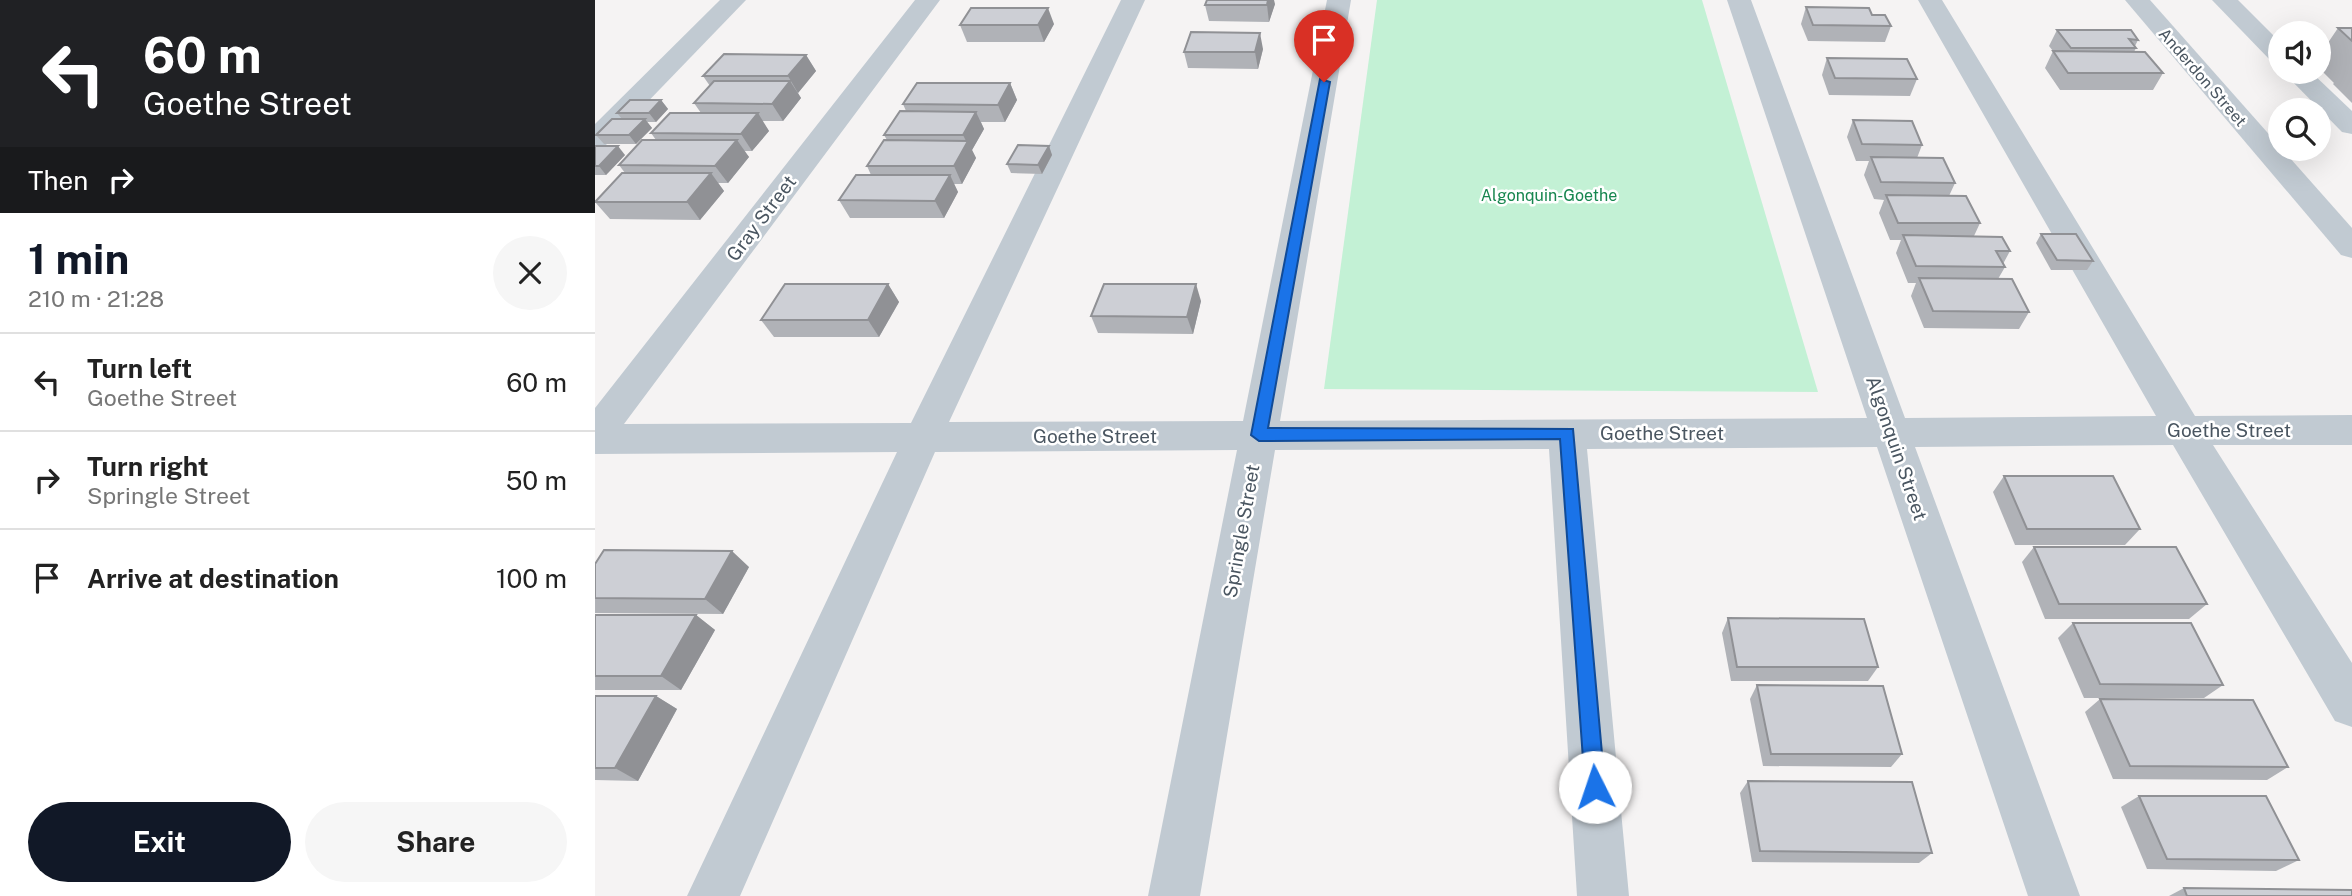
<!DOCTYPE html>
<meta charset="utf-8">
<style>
body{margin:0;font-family:"Public Sans",sans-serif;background:#f6f6f6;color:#222;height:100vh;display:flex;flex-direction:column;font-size:26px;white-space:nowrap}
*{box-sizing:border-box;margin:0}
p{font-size:23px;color:#767676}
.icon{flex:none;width:38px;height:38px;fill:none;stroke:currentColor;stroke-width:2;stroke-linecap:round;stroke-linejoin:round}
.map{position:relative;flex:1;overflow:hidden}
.sheet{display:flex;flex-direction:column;background:#fff;width:595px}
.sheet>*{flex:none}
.banner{background:#202124;color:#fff;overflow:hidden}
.fabs{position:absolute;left:1673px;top:21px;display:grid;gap:14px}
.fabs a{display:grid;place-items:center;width:63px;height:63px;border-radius:50%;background:#fff;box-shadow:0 7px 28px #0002;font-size:35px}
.pin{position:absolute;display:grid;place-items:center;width:60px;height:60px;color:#fff;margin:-72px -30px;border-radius:50% 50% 50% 0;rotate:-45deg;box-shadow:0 0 7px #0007}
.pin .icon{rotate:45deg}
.me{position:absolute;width:77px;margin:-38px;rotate:356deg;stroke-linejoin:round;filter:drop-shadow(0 0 5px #0008)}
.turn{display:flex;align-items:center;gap:24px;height:147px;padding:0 28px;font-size:32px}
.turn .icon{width:91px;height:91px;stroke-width:2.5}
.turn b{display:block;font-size:49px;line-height:60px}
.then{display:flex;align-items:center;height:66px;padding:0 28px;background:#0003;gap:14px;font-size:26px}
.round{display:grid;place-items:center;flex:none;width:74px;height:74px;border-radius:37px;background:#f6f6f6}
.summary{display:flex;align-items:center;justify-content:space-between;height:119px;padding:0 28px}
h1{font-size:42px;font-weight:700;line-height:52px;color:#111827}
.cta{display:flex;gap:14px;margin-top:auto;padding:14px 28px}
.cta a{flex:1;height:80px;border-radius:42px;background:#111827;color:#fff;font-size:28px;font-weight:700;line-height:80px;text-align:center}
.cta a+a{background:#f6f6f6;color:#222}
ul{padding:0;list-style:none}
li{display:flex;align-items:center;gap:21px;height:98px;padding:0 28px;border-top:2px solid #e0e0e0}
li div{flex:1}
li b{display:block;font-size:26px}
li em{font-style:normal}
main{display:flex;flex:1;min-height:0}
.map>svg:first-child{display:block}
.green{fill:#c3f1d5}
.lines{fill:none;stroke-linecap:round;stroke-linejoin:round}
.minor{fill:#c1cad2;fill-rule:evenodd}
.wall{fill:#b0b2b7}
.shaded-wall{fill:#909195}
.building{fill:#cdcfd5;stroke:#909195;stroke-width:2}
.route{fill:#1a73e8;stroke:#114b97;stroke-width:2}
.labels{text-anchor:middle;stroke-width:5;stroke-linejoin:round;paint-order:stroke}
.far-street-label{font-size:16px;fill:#4a5661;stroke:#fff}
.far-park-label{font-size:16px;fill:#17864f;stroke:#fff}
.street-label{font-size:19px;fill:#4a5661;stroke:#fff}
</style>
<main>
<section class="sheet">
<div class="banner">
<div class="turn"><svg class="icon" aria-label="left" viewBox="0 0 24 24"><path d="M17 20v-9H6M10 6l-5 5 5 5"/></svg><div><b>60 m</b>Goethe Street</div></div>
<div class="then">Then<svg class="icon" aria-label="right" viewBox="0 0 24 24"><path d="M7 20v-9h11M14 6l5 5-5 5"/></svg></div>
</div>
<div class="summary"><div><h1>1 min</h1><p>210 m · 21:28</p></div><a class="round"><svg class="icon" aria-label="close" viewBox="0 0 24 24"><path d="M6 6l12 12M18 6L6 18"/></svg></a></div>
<ul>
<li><svg class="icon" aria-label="left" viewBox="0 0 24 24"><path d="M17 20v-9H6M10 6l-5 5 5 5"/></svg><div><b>Turn left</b><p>Goethe Street</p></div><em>60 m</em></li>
<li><svg class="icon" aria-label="right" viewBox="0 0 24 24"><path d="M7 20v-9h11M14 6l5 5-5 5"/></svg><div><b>Turn right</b><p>Springle Street</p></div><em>50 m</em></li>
<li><svg class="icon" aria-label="arrive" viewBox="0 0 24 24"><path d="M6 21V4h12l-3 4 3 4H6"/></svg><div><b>Arrive at destination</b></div><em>100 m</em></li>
</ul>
<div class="cta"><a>Exit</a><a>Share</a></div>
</section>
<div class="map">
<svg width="1757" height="896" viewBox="0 0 1757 896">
<rect width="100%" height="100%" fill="#f5f3f3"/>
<!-- green -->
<path class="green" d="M782,0h325l116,392 -494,-3z"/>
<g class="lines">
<!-- minor -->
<g class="minor">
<path d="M125,0h26l-141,146 -10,3v-25z"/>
<path d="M320,0h25l-316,424 287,-1 210,-423h24l-196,422 294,-1 84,-421h24l-71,421 587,-3 -140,-418h24l154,418 251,-2 -238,-416h24l253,416 157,-1v30h-139l139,218v64l-17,-6 -162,-276 -258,2 165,449h-52l-151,-449 -290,2 42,447h-52l-28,-447 -274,1 -75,446h-52l89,-446 -302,2 -195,444h-53l210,-444 -302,2v-46z"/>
<path d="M1530,0h25l202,228v30l-11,-3z"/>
<path d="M1617,0h26l42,42v22l-9,-3z"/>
<path d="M1688,72h28l41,39v23l-10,-2z"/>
</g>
</g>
<!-- wall -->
<g class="wall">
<path d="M680,4l-6,18 -60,-1 -4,-16z"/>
<path d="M1211,7l66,8 19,11 -6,16 -77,-1 -7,-17z"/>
<path d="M459,24l-10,18h-77l-7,-17z"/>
<path d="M1743,28h14v75l-19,-19 1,-1 -15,-15v-12z"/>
<path d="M1462,30l81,10 -3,6 1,2 -2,4 29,21 -10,17h-93l-15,-22 8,-17 -4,-5z"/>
<path d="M668,49l-5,20 -70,-1 -4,-16z"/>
<path d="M211,55l10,16 -18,22 3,5 -18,23h-21l7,10 -17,20h-8l5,6 -21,26h-10l6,8 -24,29 -90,-1 -15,-17 30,-29 -6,-8 37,-25 -5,-7 50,-20 -7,-10 16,-17 -7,-10z"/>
<path d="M1232,58l90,21 -7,17 -81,-1 -7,-20z"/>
<path d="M415,83l7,17 -12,22h-24l3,7 -12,21 4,8 -14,26h-8l4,8 -14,26h-94l-11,-18 32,-25 -4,-9 20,-26 -3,-5 22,-24 -3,-7z"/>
<path d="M66,100l7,9 -12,13h-9l5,6 -16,16h-32l-8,-9 26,-16 -5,-6z"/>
<path d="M1258,120l69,25 -5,13 38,25 -6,13 31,27 -6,13 36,15 -7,13 2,3 -7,12 31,33 -10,17 -95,-1 -13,-32 5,-13h-8l-12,-30 5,-13h-11l-11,-27 5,-13 -10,-1 -10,-24 5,-14h-13l-9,-24z"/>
<path d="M0,146l30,9 -19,20h-11z"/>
<path d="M454,146l3,9 -10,19 -31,-1 -4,-9z"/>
<path d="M1446,234l52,27 -6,9h-36l-15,-27z"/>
<path d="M293,284l11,18 -20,35h-105l-13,-17z"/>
<path d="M606,301l-8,33 -95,-1 -7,-17z"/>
<path d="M1409,476l136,53 -15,16h-110l-22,-53z"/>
<path d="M1439,547l173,57 -18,15h-144l-23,-57z"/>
<path d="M0,564l154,3 -26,47 -128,-1z"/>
<path d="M0,615h101l19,15 -34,60h-86z"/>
<path d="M1133,618l150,49 -10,14h-137l-9,-48z"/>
<path d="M1478,623l150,62 -19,13h-120l-26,-60z"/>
<path d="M1162,685l145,69 -11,13 -128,-1 -13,-67z"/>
<path d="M0,696h61l21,13 -39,72 -43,-1z"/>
<path d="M1505,699l188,68 -21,13 -154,-1 -28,-67z"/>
<path d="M1153,781l184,72 -13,10 -167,-1 -12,-69z"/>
<path d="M1544,796l160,64 -23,11 -129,-2 -26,-62z"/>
<path d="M1589,888l168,8h-183z"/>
</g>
<!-- shaded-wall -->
<g class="shaded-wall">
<path d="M673,0h6l1,4 -6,18 -2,-17z"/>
<path d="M453,8l6,16 -10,18 -6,-17z"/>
<path d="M665,33l3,16 -5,20 -3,-17z"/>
<path d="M211,55l10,16 -18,22 -10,-17z"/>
<path d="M195,81l11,17 -18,23 -11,-17z"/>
<path d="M415,83l7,17 -12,22 -7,-17z"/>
<path d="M66,100l7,9 -12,13 -7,-9z"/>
<path d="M381,112l8,17 -12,21 4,8 -14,26 -8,-18 13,-23 -4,-8z"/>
<path d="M163,113l11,18 -17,20 -11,-17z"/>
<path d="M50,119l7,9 -16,16 -7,-9z"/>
<path d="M142,140l12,17 -21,26 -13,-17z"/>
<path d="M23,146l7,9 -19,20 -7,-9z"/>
<path d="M454,146l3,9 -10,19 -4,-9z"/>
<path d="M116,173l13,18 -24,29 -13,-18z"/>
<path d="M355,175l8,17 -14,26 -9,-17z"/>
<path d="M293,284l11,18 -20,35 -11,-17z"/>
<path d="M601,284l5,17 -8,33 -6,-17z"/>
<path d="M137,551l17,16 -26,47 -18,-15z"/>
<path d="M101,615l19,15 -34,60 -20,-14z"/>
<path d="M61,696l21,13 -39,72 -23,-13z"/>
</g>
<!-- building -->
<g class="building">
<path d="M612,0h61l-1,5h-62z"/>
<path d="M1211,7l63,1 3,7h13l6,11 -78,-1z"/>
<path d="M376,8h77l-10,17h-78z"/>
<path d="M1743,28h14v13z"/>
<path d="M1462,30h74l7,10 -9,-1 7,9h-65z"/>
<path d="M596,32l69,1 -5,19h-71z"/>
<path d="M1458,51l92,1 18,21h-95z"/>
<path d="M129,54l82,1 -18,21h-85z"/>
<path d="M1232,58l80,1 10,20 -82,-1z"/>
<path d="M119,81h76l-18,23 -78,-1z"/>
<path d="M322,83h93l-12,22 -95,-1z"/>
<path d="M35,100h31l-12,13h-32z"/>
<path d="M305,111l76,1 -13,23h-79z"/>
<path d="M75,113h88l-17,21 -90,-1z"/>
<path d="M17,119h33l-16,16h-33z"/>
<path d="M1258,120l59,1 10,24 -60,-1z"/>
<path d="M47,140h95l-22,26 -96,-1z"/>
<path d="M289,140l84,1 -14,25h-87z"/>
<path d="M423,145l31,1 -11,19 -31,-1z"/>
<path d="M0,146h23l-19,20h-4z"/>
<path d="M1276,157l72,1 12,25 -74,-1z"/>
<path d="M27,173h89l-24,29h-92z"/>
<path d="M261,175h94l-15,26 -96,-1z"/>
<path d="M1291,195l80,1 14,27h-82z"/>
<path d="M1446,234h35l17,27 -36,-1z"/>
<path d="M1308,235l99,2 8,14h-14l9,16 -89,-1z"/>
<path d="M1324,278l93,1 17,33 -96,-1z"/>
<path d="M190,284h103l-20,36h-107z"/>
<path d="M509,284h92l-9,33 -96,-1z"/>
<path d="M1409,476h109l27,53h-113z"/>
<path d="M1439,547h142l31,57h-148z"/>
<path d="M9,550l128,1 -27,48 -110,-1v-34z"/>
<path d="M0,615h101l-35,61h-66z"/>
<path d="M1133,618l136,1 14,48h-141z"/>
<path d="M1478,623h118l32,62 -123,-1z"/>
<path d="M1162,685l126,1 19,68h-131z"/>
<path d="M0,696h61l-41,72h-20z"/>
<path d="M1505,699l153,1 35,67 -158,-1z"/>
<path d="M1153,781l164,1 20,71 -172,-2z"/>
<path d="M1544,796h127l33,64 -132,-1z"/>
<path d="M1589,888l168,2v6h-165z"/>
</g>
<!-- route -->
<path class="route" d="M725,79l10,3 -62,346 305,1 32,358 -3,7 -7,3 -7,-3 -3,-7 -25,-348 -301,2 -8,-6z"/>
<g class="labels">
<!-- far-street labels -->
<g class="far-street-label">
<text transform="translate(1608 77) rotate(49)" y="6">Anderdon Street</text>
</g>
<!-- far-park labels -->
<g class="far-park-label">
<text x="954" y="201">Algonquin-Goethe</text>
</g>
<!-- street labels -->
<g class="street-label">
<text transform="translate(166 218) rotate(-53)" y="7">Gray Street</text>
<text x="1634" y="437">Goethe Street</text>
<text x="1067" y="440">Goethe Street</text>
<text x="500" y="443">Goethe Street</text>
<text transform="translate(1302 448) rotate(71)" y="7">Algonquin Street</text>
<text transform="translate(646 531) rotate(-80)" y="7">Springle Street</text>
</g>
</g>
</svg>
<div class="fabs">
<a><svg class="icon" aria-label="sound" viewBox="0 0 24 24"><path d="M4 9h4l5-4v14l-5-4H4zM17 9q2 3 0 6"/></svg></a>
<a><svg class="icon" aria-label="search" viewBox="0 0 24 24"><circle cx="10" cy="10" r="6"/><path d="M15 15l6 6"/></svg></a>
</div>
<div class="pin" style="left:729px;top:82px;background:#d93025"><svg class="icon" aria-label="arrive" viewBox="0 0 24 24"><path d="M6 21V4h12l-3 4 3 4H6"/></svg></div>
<svg class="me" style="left:1000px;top:787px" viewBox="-20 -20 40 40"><circle r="19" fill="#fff"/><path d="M0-13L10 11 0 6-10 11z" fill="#1a73e8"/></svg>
</div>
</main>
